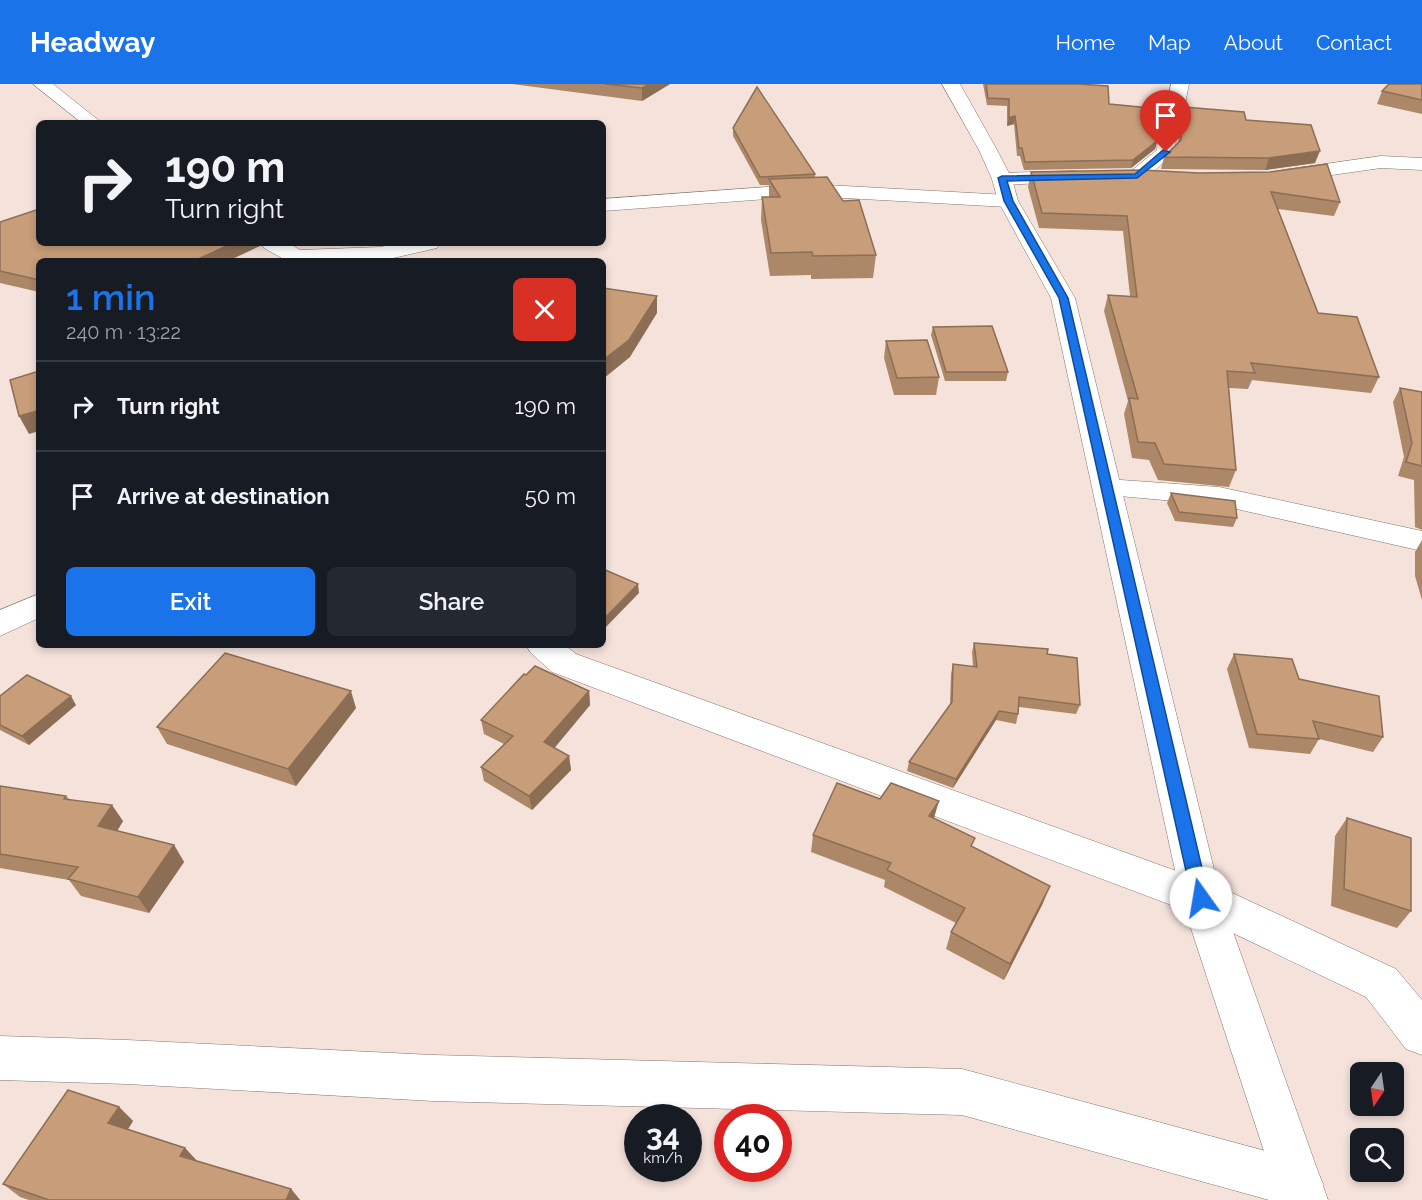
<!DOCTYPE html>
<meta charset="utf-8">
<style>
body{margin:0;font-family:Raleway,sans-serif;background:#242831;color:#f1f3f6;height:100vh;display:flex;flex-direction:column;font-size:22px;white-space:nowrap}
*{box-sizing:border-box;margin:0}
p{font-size:20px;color:#9ea1a6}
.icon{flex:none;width:33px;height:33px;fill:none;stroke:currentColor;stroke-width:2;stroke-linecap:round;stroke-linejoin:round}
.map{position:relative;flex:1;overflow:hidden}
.details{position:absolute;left:36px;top:174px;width:570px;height:390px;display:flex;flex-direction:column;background:#171b24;border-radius:9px;box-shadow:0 3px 9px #0003}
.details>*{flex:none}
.top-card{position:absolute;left:36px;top:36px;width:570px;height:126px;border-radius:9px;box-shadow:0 3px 9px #0003;background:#171b24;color:#f1f3f6;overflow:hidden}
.needle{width:39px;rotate:193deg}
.buttons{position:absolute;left:1350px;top:978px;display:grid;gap:12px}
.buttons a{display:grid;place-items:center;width:54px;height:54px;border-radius:9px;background:#171b24;box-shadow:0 3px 9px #0003;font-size:30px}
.speed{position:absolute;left:624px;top:1020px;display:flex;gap:12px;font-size:30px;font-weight:700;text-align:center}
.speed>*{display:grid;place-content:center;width:78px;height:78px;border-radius:50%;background:#171b24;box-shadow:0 3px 9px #0003;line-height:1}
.speed small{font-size:15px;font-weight:400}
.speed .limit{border:9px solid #d22;background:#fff;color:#111}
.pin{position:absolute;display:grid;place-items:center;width:51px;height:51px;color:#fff;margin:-62px -26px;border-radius:50% 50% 50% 0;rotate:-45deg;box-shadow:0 0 6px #0007}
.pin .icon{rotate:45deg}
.me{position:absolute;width:66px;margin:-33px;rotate:347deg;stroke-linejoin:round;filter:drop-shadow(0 0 4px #0008)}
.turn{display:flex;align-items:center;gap:21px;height:126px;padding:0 30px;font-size:27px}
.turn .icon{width:78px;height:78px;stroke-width:2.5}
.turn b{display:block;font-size:42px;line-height:51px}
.round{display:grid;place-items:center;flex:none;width:63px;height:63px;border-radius:9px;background:#242831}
.overview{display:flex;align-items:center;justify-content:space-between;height:102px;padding:0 30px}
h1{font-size:36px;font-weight:600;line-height:45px;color:#1a73e8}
.cta{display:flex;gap:12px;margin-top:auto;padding:12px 30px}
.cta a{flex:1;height:69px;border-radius:9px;background:#1a73e8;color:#fff;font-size:24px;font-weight:600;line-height:69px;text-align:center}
.cta a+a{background:#242831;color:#f1f3f6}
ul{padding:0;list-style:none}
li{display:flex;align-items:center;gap:18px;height:90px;padding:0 30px;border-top:2px solid #363941}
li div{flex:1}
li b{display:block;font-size:22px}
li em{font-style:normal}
header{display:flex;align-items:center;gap:36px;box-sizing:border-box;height:84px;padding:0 30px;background:#1a73e8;color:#fff}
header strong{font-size:28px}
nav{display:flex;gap:33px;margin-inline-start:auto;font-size:21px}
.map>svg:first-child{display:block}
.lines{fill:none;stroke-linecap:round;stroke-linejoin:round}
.minor-casing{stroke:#85756f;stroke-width:1}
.tertiary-casing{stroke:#85756f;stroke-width:1}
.minor{fill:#fff;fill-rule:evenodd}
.tertiary{fill:#fff;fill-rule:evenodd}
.wall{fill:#ac8768}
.shaded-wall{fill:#8c6e55}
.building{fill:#c89d79;stroke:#8c6e55;stroke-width:1.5}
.route{fill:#1a73e8;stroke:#114b97;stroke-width:1.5}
</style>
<header>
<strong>Headway</strong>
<nav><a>Home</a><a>Map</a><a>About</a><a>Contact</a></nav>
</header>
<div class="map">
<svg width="1422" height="1116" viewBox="0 0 1422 1116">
<rect width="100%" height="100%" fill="#f4e2db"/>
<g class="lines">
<defs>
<g id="minor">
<path d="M33,0h20l49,39h-20z"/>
<path d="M1171,0h18l-4,20 -8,18 -2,30 -31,28h-14l-3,-4 3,-4 27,-22 2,-28 8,-18z"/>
<path d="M1381,72l41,2v12l-41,-2 -98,14 -7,-2 -3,-4 3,-4 7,-2z"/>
<path d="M1076,87l7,2 3,4 -3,4 -81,4 -7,-2 -3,-4 3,-4 7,-2z"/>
<path d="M808,100l200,11 7,2 3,4 -3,4 -7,2 -200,-11 -205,15v-12z"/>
<path d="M261,159h27l12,7 80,-3 20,-4h40l-3,5 -57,13h-93l-23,-13z"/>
<path d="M1107,395l112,8 203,44v20l-203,-46 -122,-11 -4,-6 4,-6z"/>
<path d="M39,510v24l-39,18v-26z"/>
<path d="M526,561h39l11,9 639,231 181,84 26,31v55l-16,-6 -40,-52 -179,-86 -635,-239 -21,-19z"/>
<path d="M0,952l127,4 306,15 529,14 337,91 17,7 7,17 -6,16h-48l-307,-85 -529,-14 -306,-17 -127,-4z"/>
</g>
<path id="tertiary" d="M942,0h18l37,66 15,29 6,22 57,97 146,600 107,302h-48l-99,-302 -130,-600 -53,-97 -6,-22 -13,-29z"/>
</defs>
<!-- minor casing -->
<use href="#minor" class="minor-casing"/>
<!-- tertiary casing -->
<use href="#tertiary" class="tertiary-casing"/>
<!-- minor -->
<use href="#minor" class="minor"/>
<!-- tertiary -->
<use href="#tertiary" class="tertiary"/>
</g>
<!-- wall -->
<g class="wall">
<path d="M512,0h158l-28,17z"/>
<path d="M983,0h96l30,20 48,37 -2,8 -24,19 -107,2 -4,-14h-3l-3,-32 -7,2v-20l-20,-1z"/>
<path d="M1422,0v30l-45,-10 5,-13z"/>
<path d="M1184,23l62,13 69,43 -50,7 -104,-1 3,-12 14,-14 3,-25z"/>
<path d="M733,44l82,46v3l61,78 -3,23 -62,1v-4l-41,1 -9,-56 1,-23h7v-12h-9l-27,-49z"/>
<path d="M1141,86l199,32 -6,14 -56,-7 40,104 61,64 -8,16 -119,-13 -4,9 -19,-1 7,82 -7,17 -71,-7 -9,-20 -17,-2 -8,-44 4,-13 -24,-90 4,-16 22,1 -7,-65 -84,-3 -11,-41 3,-15z"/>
<path d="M0,138l260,24 -221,15v31l-39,-9z"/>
<path d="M933,243l75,45 -2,9h-61l-14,-46z"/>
<path d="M886,257l53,36 -3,18h-42l-10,-37z"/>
<path d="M1400,304l22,4v138l-7,-3 -1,-47 -16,-4 6,-19 -11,-55z"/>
<path d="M1171,409l66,25 -4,9 -58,-6 -8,-18z"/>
<path d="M1422,456v60l-7,-24v-24z"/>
<path d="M974,559l73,11 33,51 -4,9 -57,-7 -1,7 -2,10 -20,-4 -43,68 -46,-17 2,-9 41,-57 1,-31 2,-10 20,3 -1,-15z"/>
<path d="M1234,570l65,25 84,58 -10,15 -54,-13 -9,15 -61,-6 -22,-79z"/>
<path d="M589,607l1,14 -36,43 15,8 2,14 -39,40 -48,-29 -3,-14 23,-23 -20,-10 -3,-14z"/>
<path d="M0,612l76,9 -47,40 -29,-15z"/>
<path d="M356,624l-60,78 -129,-42 -10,-17z"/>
<path d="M0,702l66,10 3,3 54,22 -6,10 57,14 10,17 -35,51 -68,-17 -12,-16 -69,-12z"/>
<path d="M1347,734l64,93 -14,17 -66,-22 4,-70z"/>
<path d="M934,735l39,28 70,56 -39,77 -58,-31 5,-17 5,-9 -72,-36 1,-7 -74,-28 2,-17z"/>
<path d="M119,1023l14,14 -5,8 57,19 12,13 94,28 9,11h-271l-9,-3 -17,-13z"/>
</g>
<!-- shaded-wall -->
<g class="shaded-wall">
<path d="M649,0h21l-28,17v-13z"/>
<path d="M1015,32l-1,8 -7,2 2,-8z"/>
<path d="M1157,57l-2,8 -24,19 2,-8z"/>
<path d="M1320,67l-5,12 -50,7 4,-12z"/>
<path d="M233,159h27v3l-32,15h-34z"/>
<path d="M657,212v17l-27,44 -27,22v-19z"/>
<path d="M37,327l2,3v17l-10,3 -10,-18z"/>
<path d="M638,500l1,9 -36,37v-10z"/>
<path d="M351,607l5,17 -60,78 -8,-17z"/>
<path d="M589,607l1,14 -43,52 -3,-15z"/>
<path d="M71,612l5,9 -47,40 -7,-9z"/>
<path d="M999,627l-3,9 -43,68 3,-9z"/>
<path d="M569,672l2,14 -39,40 -3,-14z"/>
<path d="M939,717l-5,17 -10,16 5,-18z"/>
<path d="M112,721l11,16 -13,22 -12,-17z"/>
<path d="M174,761l10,17 -35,51 -11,-16z"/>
<path d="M1050,802l-7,17 -39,77 6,-16z"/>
<path d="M119,1023l14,14 -10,16 -15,-14z"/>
<path d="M185,1064l13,14 -18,-6z"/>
<path d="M291,1105l9,11h-14z"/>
</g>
<!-- building -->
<g class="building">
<path d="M605,0h44l-7,4z"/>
<path d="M986,0h93l29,2 1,18 52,5 -4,32 -24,19 -108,2 -3,-14h-3l-4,-32 -6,2v-19l-21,-1z"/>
<path d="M1389,0h33v16l-40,-9z"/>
<path d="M757,3l58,87 -55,3 -27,-49z"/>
<path d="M1184,23l60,5 2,8 65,5 9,26 -51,7 -105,-1 17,-17z"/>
<path d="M1327,80l13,38 -69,-10 47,121 39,4 22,60 -128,-14 4,10 -28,-2 9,99 -72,-6 -9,-21 -17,-1 -9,-44 9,1 -30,-104 29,2 -10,-81 -85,-3 -11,-41 110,-2 58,3 71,-1z"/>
<path d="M827,93l16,24 16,-1 17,55 -63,1 -1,-4 -41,1 -9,-56h18l-11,-18z"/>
<path d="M39,125v34h194l-39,18h-155v19l-39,-9v-49z"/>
<path d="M603,204l54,8 -28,44 -26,20z"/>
<path d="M992,242l16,46h-62l-13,-45z"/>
<path d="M927,256l12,37 -42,1 -11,-37z"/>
<path d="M39,287v41l-2,-1 -18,5 -9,-36z"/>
<path d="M1400,304l22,4v74l-16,-4 6,-19z"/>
<path d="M1171,409l64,8 2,17 -58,-6z"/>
<path d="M603,485l35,15 -35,36z"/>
<path d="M974,559l74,6 -1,5 30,4 3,47 -61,-8 -1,17 -19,-3 -43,68 -47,-17 43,-60 1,-38 24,3z"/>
<path d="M225,569l126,38 -63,78 -131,-42z"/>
<path d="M1234,570l58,5 7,20 80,17 4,41 -70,-16 6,18 -62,-5z"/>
<path d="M535,582l54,25 -45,51 25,14 -40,40 -48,-29 32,-31 -32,-16 43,-46 2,1z"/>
<path d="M27,591l44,21 -49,40 -22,-11v-29z"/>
<path d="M837,699l43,16 11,-16 48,18 -10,15 46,22 -4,8 79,40 -40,78 -59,-32 14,-24 -78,-38 4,-7 -78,-28z"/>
<path d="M0,702l66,10 -2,3 48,6 -14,21 76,19 -36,52 -70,-18 10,-12 -78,-13z"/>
<path d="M1347,734l64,20v73l-67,-22z"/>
<path d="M68,1006l51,17 -11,16 77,25 -5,8 111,33 -5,11h-237l-46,-16z"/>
</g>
<!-- route -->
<path class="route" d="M1163,66l7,2 -33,26 -130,3 6,20 55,97 141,600 -3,5 -5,2 -6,-2 -3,-5 -133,-600 -55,-97 -6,-23 4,-2 133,-2z"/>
</svg>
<div class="buttons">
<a><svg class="needle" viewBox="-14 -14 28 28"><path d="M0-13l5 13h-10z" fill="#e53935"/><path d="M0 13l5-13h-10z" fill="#9ea1a6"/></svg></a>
<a><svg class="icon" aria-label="search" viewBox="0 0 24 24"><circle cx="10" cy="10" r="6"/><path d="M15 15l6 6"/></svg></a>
</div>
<div class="speed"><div>34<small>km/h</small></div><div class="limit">40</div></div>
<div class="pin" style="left:1166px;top:68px;background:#d93025"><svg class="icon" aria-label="arrive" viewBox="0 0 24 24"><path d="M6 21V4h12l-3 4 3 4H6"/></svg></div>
<svg class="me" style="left:1201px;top:814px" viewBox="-20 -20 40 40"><circle r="19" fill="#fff"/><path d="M0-13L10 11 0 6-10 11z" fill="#1a73e8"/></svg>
<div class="top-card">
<div class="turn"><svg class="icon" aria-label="right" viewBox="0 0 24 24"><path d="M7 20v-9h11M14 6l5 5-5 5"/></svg><div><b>190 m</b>Turn right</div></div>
</div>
<section class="details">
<div class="overview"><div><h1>1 min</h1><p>240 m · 13:22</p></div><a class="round" style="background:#d93025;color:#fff"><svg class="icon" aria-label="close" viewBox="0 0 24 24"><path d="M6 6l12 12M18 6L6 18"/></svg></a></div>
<ul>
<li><svg class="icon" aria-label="right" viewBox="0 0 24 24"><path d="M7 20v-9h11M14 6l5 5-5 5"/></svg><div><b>Turn right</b></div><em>190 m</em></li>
<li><svg class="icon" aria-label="arrive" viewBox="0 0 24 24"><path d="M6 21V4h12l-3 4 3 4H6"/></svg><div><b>Arrive at destination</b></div><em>50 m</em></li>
</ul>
<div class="cta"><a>Exit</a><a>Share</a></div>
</section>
</div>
